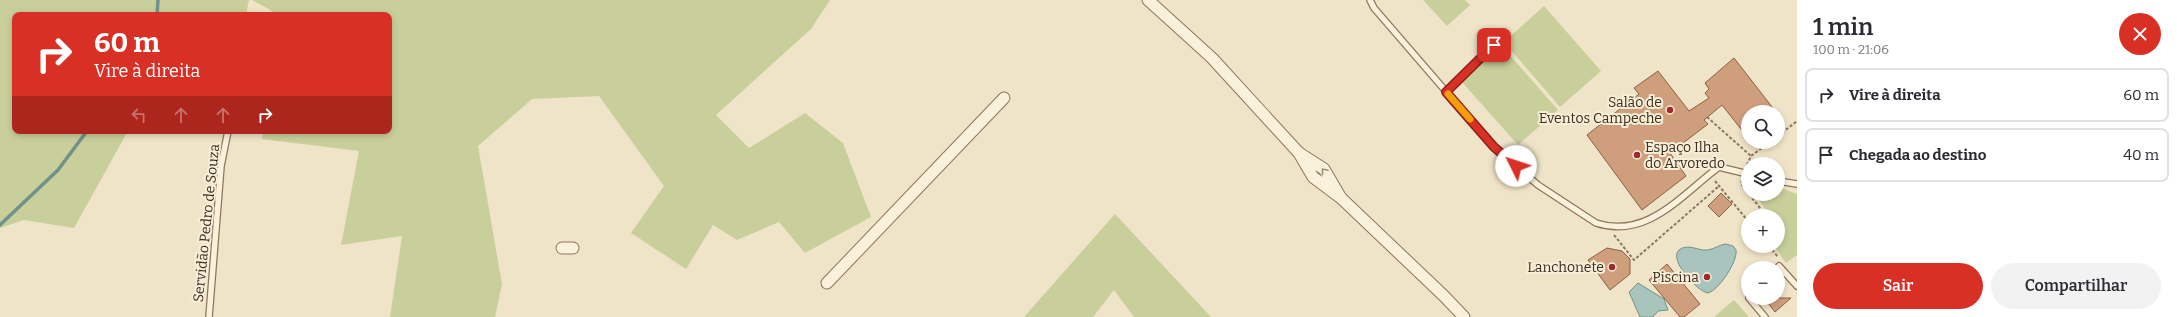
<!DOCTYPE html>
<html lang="pt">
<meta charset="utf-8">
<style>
body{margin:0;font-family:Bitter,serif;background:#f2f2f3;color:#2b2b33;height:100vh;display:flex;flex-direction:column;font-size:15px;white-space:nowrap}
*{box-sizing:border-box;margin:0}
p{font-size:13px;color:#7c7c81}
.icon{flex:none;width:22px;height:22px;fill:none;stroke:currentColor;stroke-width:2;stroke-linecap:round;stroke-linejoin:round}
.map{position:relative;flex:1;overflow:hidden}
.details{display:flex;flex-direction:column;background:#fff;width:380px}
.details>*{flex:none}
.guide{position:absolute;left:12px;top:12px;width:380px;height:122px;border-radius:8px;box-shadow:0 2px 6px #0003;background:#d93025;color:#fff;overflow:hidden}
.tools{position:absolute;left:1741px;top:105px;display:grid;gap:8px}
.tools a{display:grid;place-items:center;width:44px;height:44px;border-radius:50%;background:#fff;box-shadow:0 2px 6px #0003;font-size:20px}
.pin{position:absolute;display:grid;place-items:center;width:34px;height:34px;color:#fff;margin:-17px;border-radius:8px;box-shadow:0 2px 6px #0006}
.me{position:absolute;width:44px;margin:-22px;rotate:311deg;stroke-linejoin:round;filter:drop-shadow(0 0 3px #0008)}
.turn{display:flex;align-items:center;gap:14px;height:84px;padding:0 16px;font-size:18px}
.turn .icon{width:52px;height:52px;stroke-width:2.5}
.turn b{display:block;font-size:28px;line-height:34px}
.lanes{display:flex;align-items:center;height:38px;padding:0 16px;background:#0003;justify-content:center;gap:20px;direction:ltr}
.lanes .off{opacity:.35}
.round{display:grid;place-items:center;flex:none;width:42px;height:42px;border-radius:21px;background:#f2f2f3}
.head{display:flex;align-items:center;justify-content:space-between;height:68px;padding:0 16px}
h1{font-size:24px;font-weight:600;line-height:30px}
.primary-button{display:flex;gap:8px;margin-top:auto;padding:8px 16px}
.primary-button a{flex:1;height:46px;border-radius:24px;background:#d93025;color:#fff;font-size:16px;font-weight:600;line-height:46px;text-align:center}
.primary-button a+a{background:#f2f2f3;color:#2b2b33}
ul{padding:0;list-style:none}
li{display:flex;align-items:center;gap:12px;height:54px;margin:0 8px 6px;padding:0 8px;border:2px solid #e1e1e2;border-radius:8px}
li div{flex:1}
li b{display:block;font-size:15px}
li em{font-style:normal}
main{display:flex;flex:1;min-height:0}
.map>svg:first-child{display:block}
.green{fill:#c9cf9b}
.water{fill:#a9c4bc;stroke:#6f938a}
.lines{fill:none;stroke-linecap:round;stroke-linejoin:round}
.stream{stroke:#6f938a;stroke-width:3.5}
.building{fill:#cf9f7d;stroke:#8d5f41}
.lane-casing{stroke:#8d765c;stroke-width:8}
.street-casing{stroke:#8d765c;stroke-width:13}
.path{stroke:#8d765c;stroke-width:2;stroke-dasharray:3 2;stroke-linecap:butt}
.lane{stroke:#faf1dc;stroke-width:5.5}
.street{stroke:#faf1dc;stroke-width:11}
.oneway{stroke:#9c907e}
.route-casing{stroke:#8d1f18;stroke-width:10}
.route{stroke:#d93025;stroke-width:7}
.slow{stroke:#f59e0b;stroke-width:7}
.poi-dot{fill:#9e2a2b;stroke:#f7eed8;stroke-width:1.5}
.labels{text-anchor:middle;stroke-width:4;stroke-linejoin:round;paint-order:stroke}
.poi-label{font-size:14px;fill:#3d2e20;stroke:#f7eed8;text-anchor:end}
.street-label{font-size:14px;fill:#3d2e20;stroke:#f7eed8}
</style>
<main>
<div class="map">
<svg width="1797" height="317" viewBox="0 0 1797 317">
<rect width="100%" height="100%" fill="#f0e4c8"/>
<!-- green -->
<g class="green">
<path d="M0,0h249l-3,15h-231v116h113l-54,97 -50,-8 -24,8z"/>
<path d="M252,0h578l-19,29 -95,86 33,33 56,-35 38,30 28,74 -66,36 -26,-31 -42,18 -24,-15 -27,44 -55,-36 33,-47 -65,-90 -67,3 -54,47 24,138 -7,33h-105l12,-81 -61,9 18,-94 -97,-12 1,-8h126v-116h-117v-4z"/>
<path d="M1423,0h42l5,5 -23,21z"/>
<path d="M1544,6l57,65 -41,36 -56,-65z"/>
<path d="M1501,45l57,65 -40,35 -57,-64z"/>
<path d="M1778,187l19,7v61l-11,8 -12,-17h4v-30h-11v-5l-13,-17h24z"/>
<path d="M1115,214l96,103h-77l-20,-27 -21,27h-69z"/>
<path d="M1734,300l15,17h-35z"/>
</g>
<!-- water -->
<g class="water">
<path d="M1726,244l7,2 3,4c2,11 -17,40 -28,43 -10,-1 -40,-33 -29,-43 7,-6 17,-1 24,0 9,1 15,-5 23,-6z"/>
<path d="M1638,283l26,16 4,11 -10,1 -5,6h-13l-11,-25z"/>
</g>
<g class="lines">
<!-- stream -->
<g class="stream">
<path d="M157,15l1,-15"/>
<path d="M0,225l58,-55 29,-39"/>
</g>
</g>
<!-- building -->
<g class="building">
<path d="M1734,58l42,54h-28v26l-26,-33 -18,15 4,4 -38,29 16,23 -44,34 -55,-75 52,-41 -5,-6 24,-17 31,40 20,-13 -4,-5 4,-4 -4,-6z"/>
<path d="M1721,193l11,11 -13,13 -11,-11z"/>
<path d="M1607,248l15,3 8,8v15l-20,16 -22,-30z"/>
<path d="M1667,264l33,40 -16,13h-4l-31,-37z"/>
<path d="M1764,298h27l-16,14z"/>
</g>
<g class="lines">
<defs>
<g id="lane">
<path d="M1370,0l4,8 120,139 44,38 58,38c52,17 87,-30 123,-56l29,7"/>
<path d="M1446,92l48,-47"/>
<path d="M1778,181l19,3"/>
<path d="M1779,266l18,20"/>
<path d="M1749,298l16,19"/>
<path d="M209,317l12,-151 7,-35"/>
</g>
<g id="street">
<path d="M1148,0l64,58 87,95 25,16 17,29"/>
<path d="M1299,153l14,24 28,21 103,98 20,21"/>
<path d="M562,248h11"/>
<path d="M827,283l177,-185"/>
</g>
</defs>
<!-- lane casing -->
<use href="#lane" class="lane-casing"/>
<!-- street casing -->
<use href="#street" class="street-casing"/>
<!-- path -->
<g class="path">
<path d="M1707,117l44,39"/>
<path d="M1778,136l19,-15"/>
<path d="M1747,165l4,-9 19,-14"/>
<path d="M1742,180l-1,4 7,8"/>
<path d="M1715,181l33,40"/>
<path d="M1749,194l15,19 1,3"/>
<path d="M1614,235l20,25 85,-74"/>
<path d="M1769,246l9,11"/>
</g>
<!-- lane -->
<use href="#lane" class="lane"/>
<!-- street -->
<use href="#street" class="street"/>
</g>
<!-- one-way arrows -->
<defs><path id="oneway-chevron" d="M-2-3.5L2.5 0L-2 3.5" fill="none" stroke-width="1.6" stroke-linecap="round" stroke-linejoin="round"/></defs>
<use class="oneway" href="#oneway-chevron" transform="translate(1324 171) rotate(-130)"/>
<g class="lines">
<defs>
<path id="route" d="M1494,45l-48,47 48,55 22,19"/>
</defs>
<!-- route casing -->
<use href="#route" class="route-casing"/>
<!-- route -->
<use href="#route" class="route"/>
<!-- slow -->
<path class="slow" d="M1448,94l22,25"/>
</g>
<!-- markers -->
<g class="poi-dot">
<circle cx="1670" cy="110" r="4"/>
<circle cx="1637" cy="155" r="4"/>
<circle cx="1612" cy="267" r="4"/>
<circle cx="1707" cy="277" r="4"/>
</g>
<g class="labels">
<!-- poi labels -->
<g class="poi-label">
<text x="1662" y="107">Salão de<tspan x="1662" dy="16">Eventos Campeche</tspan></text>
<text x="1645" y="152" text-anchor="start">Espaço Ilha<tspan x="1645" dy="16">do Arvoredo</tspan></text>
<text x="1604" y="272">Lanchonete</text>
<text x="1699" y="282">Piscina</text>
</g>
<!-- street labels -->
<g class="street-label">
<text transform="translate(206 223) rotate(-84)" y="5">Servidão Pedro de Souza</text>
</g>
</g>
</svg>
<div class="tools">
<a><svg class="icon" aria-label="search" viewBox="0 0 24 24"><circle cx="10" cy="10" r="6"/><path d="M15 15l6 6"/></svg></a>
<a><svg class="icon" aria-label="layers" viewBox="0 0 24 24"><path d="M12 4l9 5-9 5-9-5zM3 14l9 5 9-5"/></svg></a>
<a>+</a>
<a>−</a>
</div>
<div class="pin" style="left:1494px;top:45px;background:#d93025"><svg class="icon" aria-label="arrive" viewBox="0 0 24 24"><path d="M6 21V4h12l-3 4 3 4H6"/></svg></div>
<svg class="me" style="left:1516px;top:166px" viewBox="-20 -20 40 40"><circle r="19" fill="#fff"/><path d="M0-13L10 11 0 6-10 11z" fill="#d93025"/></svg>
<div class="guide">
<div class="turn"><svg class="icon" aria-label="right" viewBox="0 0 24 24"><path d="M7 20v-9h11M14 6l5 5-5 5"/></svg><div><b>60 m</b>Vire à direita</div></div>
<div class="lanes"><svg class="icon off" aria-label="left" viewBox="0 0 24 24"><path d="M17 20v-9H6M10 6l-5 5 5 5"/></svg><svg class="icon off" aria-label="ahead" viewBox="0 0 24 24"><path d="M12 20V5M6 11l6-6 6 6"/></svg><svg class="icon off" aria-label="ahead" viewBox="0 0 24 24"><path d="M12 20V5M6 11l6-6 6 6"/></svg><svg class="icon" aria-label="right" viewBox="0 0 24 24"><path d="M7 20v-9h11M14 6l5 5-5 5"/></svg></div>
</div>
</div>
<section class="details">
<div class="head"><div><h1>1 min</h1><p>100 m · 21:06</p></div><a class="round" style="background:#d93025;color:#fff"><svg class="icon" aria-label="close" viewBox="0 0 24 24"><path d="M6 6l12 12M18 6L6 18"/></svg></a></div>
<ul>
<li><svg class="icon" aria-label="right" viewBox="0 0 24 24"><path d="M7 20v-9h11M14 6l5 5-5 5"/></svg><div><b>Vire à direita</b></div><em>60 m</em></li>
<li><svg class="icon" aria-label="arrive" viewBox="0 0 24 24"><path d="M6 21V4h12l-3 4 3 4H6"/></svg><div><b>Chegada ao destino</b></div><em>40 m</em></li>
</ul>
<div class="primary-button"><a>Sair</a><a>Compartilhar</a></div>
</section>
</main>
